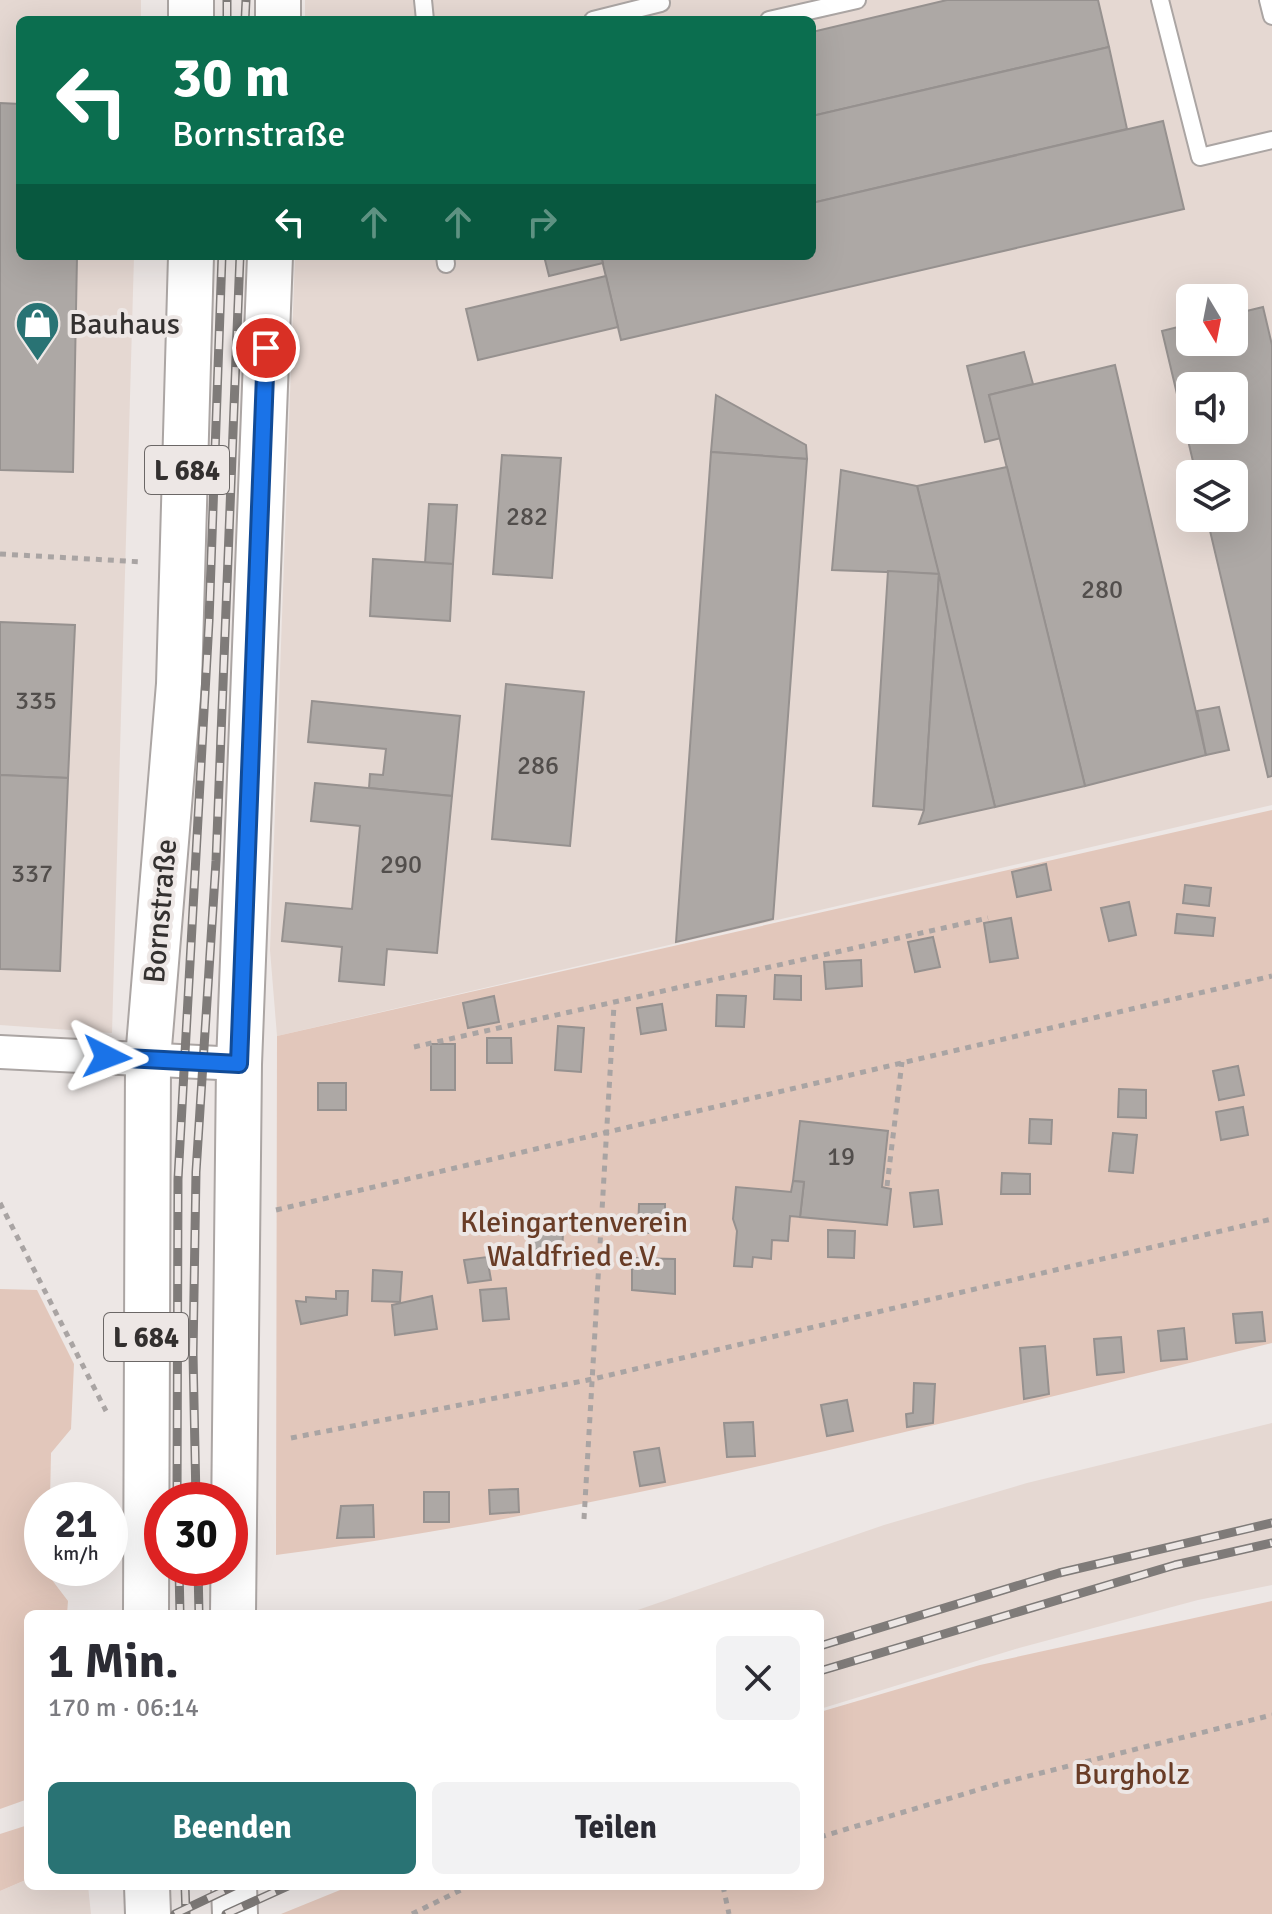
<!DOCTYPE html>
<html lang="de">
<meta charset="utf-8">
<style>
body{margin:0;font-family:Signika,sans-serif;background:#f2f2f3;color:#2b2b33;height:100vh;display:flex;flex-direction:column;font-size:30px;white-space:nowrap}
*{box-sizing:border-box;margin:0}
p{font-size:26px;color:#7c7c81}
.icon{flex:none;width:44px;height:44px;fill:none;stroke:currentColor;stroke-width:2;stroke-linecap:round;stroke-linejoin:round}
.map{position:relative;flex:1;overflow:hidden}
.sheet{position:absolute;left:24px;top:1610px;width:800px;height:280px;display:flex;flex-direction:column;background:#fff;border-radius:12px;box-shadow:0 8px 32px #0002}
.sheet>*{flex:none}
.guide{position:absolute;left:16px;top:16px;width:800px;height:244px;border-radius:12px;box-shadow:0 8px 32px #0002;background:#0b6e4f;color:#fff;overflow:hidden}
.needle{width:52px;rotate:170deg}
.fabs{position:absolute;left:1176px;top:284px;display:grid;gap:16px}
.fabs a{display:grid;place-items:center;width:72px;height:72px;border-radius:12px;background:#fff;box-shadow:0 8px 32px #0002;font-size:40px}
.speed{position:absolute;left:24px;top:1482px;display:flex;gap:16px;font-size:40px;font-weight:700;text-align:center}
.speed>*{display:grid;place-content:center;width:104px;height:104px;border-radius:50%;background:#fff;box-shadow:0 8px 32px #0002;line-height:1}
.speed small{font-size:20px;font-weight:400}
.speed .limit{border:12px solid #d22;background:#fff;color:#111}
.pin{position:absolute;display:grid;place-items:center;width:68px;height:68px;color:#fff;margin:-34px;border:4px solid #fff;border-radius:50%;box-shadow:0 2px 8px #0007}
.me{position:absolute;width:88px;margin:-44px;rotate:93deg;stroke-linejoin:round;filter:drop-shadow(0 0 6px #0008)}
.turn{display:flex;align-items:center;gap:28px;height:168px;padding:0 24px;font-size:36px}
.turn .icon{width:104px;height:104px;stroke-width:2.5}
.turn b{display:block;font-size:56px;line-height:68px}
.lanes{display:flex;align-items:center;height:76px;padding:0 24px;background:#0003;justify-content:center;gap:40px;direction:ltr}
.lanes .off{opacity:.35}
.round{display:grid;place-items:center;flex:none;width:84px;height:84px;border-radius:12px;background:#f2f2f3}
.head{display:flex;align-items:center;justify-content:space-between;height:136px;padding:0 24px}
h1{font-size:48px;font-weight:700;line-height:60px}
.cta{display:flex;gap:16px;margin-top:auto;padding:16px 24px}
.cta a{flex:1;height:92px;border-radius:12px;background:#297374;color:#fff;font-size:32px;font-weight:700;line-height:92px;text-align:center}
.cta a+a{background:#f2f2f3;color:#2b2b33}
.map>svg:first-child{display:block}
.built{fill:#e5d8d2;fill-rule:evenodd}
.green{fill:#e2c7bb}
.building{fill:#ada8a5;stroke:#96918f;stroke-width:2;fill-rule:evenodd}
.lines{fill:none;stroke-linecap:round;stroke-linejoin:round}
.service-casing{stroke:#aba5a3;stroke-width:20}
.minor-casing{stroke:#aba5a3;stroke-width:36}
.primary-casing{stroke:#aba5a3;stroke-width:48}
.path{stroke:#a9a4a3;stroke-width:5;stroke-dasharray:6 6;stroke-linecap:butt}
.service{stroke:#fff;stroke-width:16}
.minor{stroke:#fff;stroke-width:32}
.primary{stroke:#fff;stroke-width:44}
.rail-casing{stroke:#7f7b79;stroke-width:9}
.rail{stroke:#ede7e5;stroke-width:6;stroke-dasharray:18;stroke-linecap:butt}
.route-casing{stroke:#114b97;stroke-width:20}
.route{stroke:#1a73e8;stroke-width:14}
.labels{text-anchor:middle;stroke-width:8;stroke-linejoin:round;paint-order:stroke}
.number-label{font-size:26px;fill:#524e4c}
.shield{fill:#ede7e5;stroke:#6b6766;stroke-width:2}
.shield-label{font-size:28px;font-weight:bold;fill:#33302f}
.poi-label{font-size:30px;fill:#33302f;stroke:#ede7e5;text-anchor:start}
.street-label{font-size:30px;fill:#33302f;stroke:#ede7e5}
.park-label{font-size:30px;fill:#693c26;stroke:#ede7e5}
</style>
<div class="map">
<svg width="1272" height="1914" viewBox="0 0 1272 1914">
<rect width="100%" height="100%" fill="#ede7e5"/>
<!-- built -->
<g class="built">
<path d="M0,0h141v20h-121v236h114l-22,777 -112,-8z"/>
<path d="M305,0h967v805l-995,231 -7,-86 25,-694h517v-236h-507zM1190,298h44v44h-44zM1190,386h44v44h-44zM1190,474h44v44h-44z"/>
<path d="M1272,1423v162l-74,15 -179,48 -199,61v-95h-194l258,-89 143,-42z"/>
<path d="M26,1880l2,6h60l3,28h-91v-23z"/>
</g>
<!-- green -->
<g class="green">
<path d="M1272,810v533c-330,79 -659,168 -996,212l1,-519z"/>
<path d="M0,1289l37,1 37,74 -3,65 -20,24 -1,47h-8v68h7v8l19,25 -1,13h-39v185l-28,10z"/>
<path d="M1272,1601v313h-991l69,-28h470v-174l160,-47z"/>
<path d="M28,1825v54l-28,12v-57z"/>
</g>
<!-- building -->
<g class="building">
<path d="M947,0h151l11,47 -297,69v-84z"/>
<path d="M1109,47l18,82 -315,74v-87z"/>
<path d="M0,103l20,1v152h57l-4,216 -73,-2z"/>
<path d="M1163,121l21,88 -563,131 -20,-84h211v-53z"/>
<path d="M544,256h57l2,7 -54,13z"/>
<path d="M606,276l12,51 -140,33 -12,-51z"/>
<path d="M1263,307l9,38v431l-4,1 -61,-259h27v-44h-38l-34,-143 28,-7v18h44v-28zM1190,386h44v44h-44z"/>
<path d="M1024,352l9,32 -44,11 12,43 -16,4 -18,-76z"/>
<path d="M1115,365l91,390 -121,31 -96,-391z"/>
<path d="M716,395l90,50 1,14 -96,-7z"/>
<path d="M711,452l96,7 -34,460 -97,23z"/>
<path d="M502,455l59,3 -9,120 -59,-4z"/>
<path d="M1007,467l78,319 -90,21 -78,-321z"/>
<path d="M841,470l76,16 22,88 -107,-4z"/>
<path d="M429,504l28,1 -4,59 -28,-1z"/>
<path d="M373,559l80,5 -3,57 -80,-5z"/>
<path d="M888,571l51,3 -15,236 -51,-4z"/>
<path d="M939,574l56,233 -76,17 5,-14z"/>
<path d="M0,622l75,3 -7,153 -68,-3z"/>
<path d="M506,684l78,8 -14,154 -78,-7z"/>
<path d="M312,701l148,15 -8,80 -83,-8 1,-14 13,1 3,-26 -78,-7z"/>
<path d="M1219,707l10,43 -23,5 -9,-44z"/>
<path d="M0,775l68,3 -8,193 -60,-2z"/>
<path d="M315,783l137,13 -15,157 -50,-4 -3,36 -45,-4 3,-34 -60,-6 4,-38 66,6 8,-83 -49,-5z"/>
<path d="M1046,864l5,26 -34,7 -5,-25z"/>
<path d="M1185,885l26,3 -2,18 -26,-3z"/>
<path d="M1129,902l7,33 -27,6 -8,-33z"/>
<path d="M1177,914l38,4 -2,18 -38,-3z"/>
<path d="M1011,918l7,40 -28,4 -6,-39z"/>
<path d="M933,937l7,30 -25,5 -7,-30z"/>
<path d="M861,960l1,26 -36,3 -2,-27z"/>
<path d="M775,975l26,1v24l-27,-1z"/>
<path d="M717,995l29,1 -2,31 -28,-1z"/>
<path d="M494,996l5,26 -31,6 -5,-25z"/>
<path d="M662,1004l4,26 -25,4 -4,-26z"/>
<path d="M558,1026l26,2 -3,44 -26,-2z"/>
<path d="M487,1038h24l1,25h-25z"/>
<rect x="431" y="1044" width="24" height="46"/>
<path d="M1238,1066l6,29 -25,5 -6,-29z"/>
<rect x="318" y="1083" width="28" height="27"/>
<path d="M1119,1089l27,1v28l-28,-1z"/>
<path d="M1243,1107l5,28 -27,5 -5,-28z"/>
<path d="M1030,1119l22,1 -1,24 -22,-1z"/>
<path d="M800,1121l88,10 -6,56 9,2 -4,36 -87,-8 4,-35 -11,-1z"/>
<path d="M1113,1133l24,2 -4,38 -24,-2z"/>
<path d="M1002,1173l28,1v20h-29z"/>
<path d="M793,1181l11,1 -4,35 -10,-1 -2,25 -16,-1 -1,19 -18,-2 -1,10 -18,-1 3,-35 -4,-12 3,-32 55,5z"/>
<path d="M938,1190l4,34 -28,3 -4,-34z"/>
<path d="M639,1204h26v29h-27z"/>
<path d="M535,1215l29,2 -2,34 -30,-2z"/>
<path d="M828,1230l27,1 -1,27 -26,-1z"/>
<path d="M487,1257l4,23 -23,3 -4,-23z"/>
<path d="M632,1258l43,1v35l-43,-4z"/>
<path d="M373,1270l29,2 -2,30 -28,-1z"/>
<path d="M506,1288l3,31 -26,2 -3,-31z"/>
<path d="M336,1291h12l-1,24 -46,9 -5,-23 10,1v-5l30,2z"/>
<path d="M432,1296l5,33 -42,6 -3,-30z"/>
<path d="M1262,1312l3,29 -29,2 -3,-29z"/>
<path d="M1184,1328l3,31 -26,2 -3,-30z"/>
<path d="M1121,1337l3,35 -27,3 -3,-36z"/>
<path d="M1045,1346l4,48 -25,5 -4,-51z"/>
<path d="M914,1383l21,1 -2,39 -26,4 -1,-13 7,-1z"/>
<path d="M847,1400l6,31 -26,5 -6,-31z"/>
<path d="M753,1422l2,34 -28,1 -3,-34z"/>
<path d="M659,1448l6,34 -25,4 -6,-34z"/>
<path d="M518,1489l1,23 -29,2 -1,-24z"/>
<rect x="424" y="1492" width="25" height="30"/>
<path d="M373,1505l1,32 -37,1 4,-32z"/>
</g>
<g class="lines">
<defs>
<g id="service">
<path d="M423,0l2,20"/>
<path d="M1160,0l40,157 72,-17"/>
<path d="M1268,0l4,16"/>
<path d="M593,20l68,-17"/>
<path d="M769,20l88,-20"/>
<path d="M445,256l1,8"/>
</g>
<path id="minor" d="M0,1052l239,12"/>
<g id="primary">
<path d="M191,0v20"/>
<path d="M278,20v-20"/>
<path d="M146,1614l2,-555 31,-375 12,-428"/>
<path d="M233,1614l6,-550 31,-808"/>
<path d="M147,1886l1,28"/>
<path d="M234,1886l1,28"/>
</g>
</defs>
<!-- service casing -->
<use href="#service" class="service-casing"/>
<!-- minor casing -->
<use href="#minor" class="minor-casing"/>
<!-- primary casing -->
<use href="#primary" class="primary-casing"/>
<!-- path -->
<g class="path">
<path d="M0,554l143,8"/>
<path d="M414,1047l574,-129"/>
<path d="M887,1186l15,-124"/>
<path d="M0,1203l106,208"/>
<path d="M276,1210l996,-234"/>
<path d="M291,1438l302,-59 679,-160"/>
<path d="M584,1519l30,-514"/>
<path d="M820,1837l181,-54 271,-68"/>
<path d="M723,1886l6,28"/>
<path d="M412,1914l57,-28"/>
</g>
<!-- service -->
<use href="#service" class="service"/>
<!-- minor -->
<use href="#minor" class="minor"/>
<!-- primary -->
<use href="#primary" class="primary"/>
<defs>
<g id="rail">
<path d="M227,20v-20"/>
<path d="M245,20l1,-20"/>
<path d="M177,1500l1,-321 31,-558 13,-365"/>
<path d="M196,1500l-3,-146 3,-182 20,-311 24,-605"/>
<path d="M179,1568l1,46"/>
<path d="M198,1568l1,46"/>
<path d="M820,1646l239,-73 213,-50"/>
<path d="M820,1671l355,-106 97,-22"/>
<path d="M185,1886l1,28"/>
<path d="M175,1914l59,-28"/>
<path d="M226,1914l62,-28"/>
</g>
</defs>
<!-- rail casing -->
<use href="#rail" class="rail-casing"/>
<!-- rail -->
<use href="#rail" class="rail"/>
</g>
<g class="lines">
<defs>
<path id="route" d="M107,1057l132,7 27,-716"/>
</defs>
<!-- route casing -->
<use href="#route" class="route-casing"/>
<!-- route -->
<use href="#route" class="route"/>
</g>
<!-- icons -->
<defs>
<symbol id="shop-pin" viewBox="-11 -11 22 30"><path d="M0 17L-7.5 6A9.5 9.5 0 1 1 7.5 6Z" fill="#297374" stroke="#ede7e5"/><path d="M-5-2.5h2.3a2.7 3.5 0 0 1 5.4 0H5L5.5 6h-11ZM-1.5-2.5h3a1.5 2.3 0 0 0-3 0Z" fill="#fff"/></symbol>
</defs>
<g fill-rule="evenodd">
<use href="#shop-pin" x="12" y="298" width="51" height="69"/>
</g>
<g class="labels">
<!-- number labels -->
<g class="number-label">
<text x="527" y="525">282</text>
<text x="1102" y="598">280</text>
<text x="36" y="709">335</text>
<text x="538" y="774">286</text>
<text x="401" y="873">290</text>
<text x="32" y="882">337</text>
<text x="841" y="1165">19</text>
</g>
<!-- shield labels -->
<g class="shield">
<rect x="145" y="446" width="84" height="48" rx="6"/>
<rect x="104" y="1313" width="84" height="48" rx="6"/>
</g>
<g class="shield-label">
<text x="187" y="480">L 684</text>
<text x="146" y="1347">L 684</text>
</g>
<!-- poi labels -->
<g class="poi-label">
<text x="69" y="334">Bauhaus</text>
</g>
<!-- street labels -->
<g class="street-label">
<text transform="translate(160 911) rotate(-85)" y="10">Bornstraße</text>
</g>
<!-- park labels -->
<g class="park-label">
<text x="574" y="1232">Kleingartenverein<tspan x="574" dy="34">Waldfried e.V.</tspan></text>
<text x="1132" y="1784">Burgholz</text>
</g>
</g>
</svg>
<div class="fabs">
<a><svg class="needle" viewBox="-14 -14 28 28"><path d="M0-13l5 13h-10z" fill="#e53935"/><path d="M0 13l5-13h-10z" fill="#7c7c81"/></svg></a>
<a><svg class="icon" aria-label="sound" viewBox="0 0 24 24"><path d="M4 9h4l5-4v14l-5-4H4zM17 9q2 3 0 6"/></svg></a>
<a><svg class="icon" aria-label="layers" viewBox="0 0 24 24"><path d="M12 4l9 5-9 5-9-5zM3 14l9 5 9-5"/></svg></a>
</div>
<div class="speed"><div>21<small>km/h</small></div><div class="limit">30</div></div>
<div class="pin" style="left:266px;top:348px;background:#d93025"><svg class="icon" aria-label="arrive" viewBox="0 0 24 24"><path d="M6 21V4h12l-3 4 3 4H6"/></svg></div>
<svg class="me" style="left:107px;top:1057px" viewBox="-20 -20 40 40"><path d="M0-17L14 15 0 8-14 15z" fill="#1a73e8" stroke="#fff" stroke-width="4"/></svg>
<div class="guide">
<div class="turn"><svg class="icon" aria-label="left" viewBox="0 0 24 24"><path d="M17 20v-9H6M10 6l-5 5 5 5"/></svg><div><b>30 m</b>Bornstraße</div></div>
<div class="lanes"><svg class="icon" aria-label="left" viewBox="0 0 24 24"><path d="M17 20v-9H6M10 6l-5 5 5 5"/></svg><svg class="icon off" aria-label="ahead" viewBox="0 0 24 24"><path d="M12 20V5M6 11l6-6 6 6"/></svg><svg class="icon off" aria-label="ahead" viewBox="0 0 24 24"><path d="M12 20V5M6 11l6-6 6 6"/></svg><svg class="icon off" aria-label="right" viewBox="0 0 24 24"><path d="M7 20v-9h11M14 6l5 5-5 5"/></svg></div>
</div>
<section class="sheet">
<div class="head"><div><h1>1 Min.</h1><p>170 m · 06:14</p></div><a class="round"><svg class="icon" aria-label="close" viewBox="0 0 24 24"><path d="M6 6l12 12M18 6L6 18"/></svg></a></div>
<div class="cta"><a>Beenden</a><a>Teilen</a></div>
</section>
</div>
